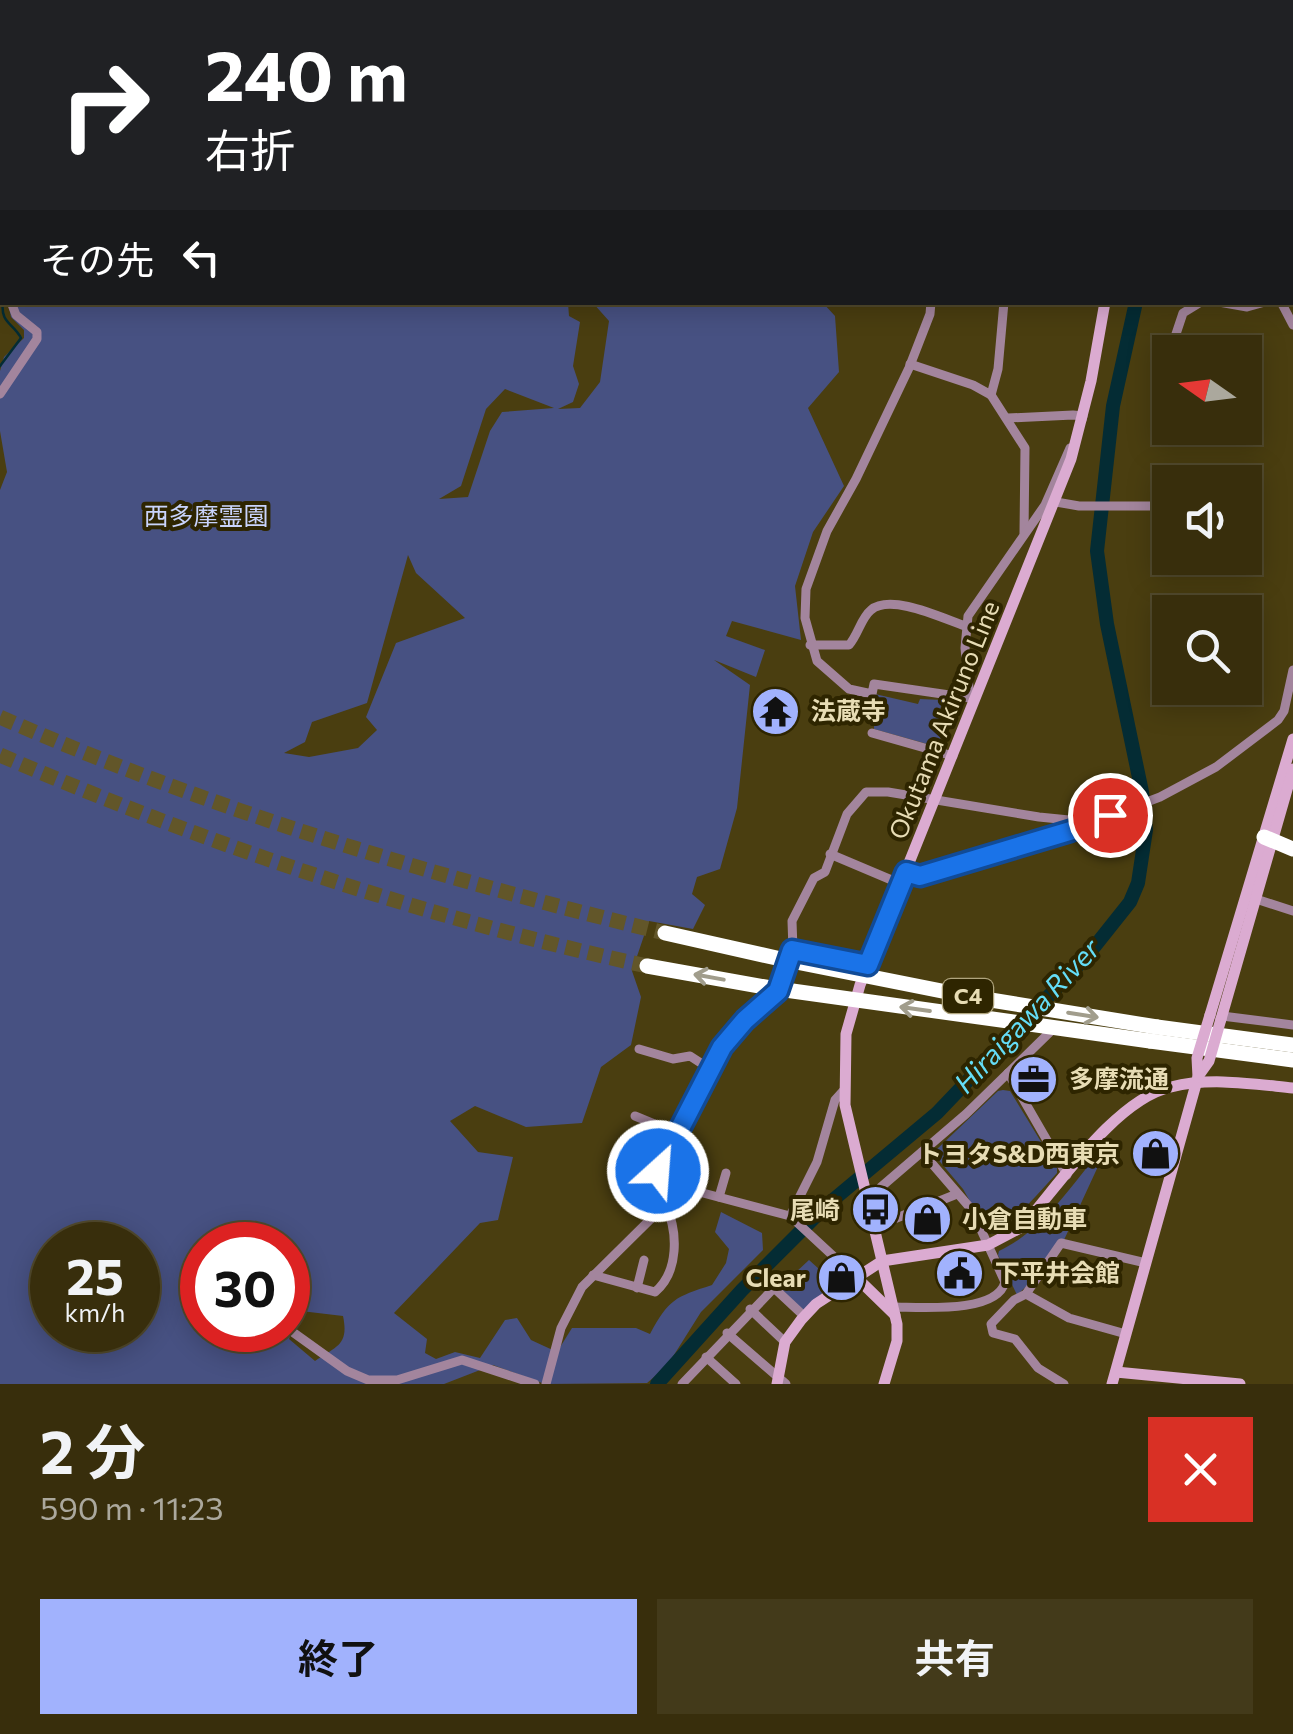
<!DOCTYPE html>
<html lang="ja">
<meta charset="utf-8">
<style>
body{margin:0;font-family:Commissioner,"Noto Sans JP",sans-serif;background:#433a1a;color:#f1f3f6;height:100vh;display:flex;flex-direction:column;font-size:38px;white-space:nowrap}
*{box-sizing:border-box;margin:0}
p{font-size:32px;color:#aba89d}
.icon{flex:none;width:55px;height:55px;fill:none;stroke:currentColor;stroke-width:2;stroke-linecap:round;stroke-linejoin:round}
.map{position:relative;height:1384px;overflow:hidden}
.side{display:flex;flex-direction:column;background:#382e0c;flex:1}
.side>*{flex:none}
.guide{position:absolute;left:0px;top:0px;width:1295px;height:305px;box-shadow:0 5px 25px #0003,0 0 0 2px #524a2d;background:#202124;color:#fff;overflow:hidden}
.needle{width:65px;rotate:284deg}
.tools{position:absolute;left:1152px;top:335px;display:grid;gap:20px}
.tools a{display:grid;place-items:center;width:110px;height:110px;border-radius:0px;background:#382e0c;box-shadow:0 5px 25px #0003,0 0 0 2px #524a2d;font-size:50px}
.speed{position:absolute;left:30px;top:1222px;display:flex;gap:20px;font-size:50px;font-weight:700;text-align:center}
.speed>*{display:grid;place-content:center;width:130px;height:130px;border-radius:50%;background:#382e0c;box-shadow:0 5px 25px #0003,0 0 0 2px #524a2d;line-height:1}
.speed small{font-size:25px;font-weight:400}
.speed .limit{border:15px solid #d22;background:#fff;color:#111}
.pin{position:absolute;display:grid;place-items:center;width:85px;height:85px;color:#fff;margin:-42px;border:5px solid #fff;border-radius:50%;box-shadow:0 2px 10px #0007}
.me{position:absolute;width:110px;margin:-55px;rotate:26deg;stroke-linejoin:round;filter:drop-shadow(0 0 8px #0008)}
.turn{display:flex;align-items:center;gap:35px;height:210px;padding:0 40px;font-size:45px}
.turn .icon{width:130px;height:130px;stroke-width:2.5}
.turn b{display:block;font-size:70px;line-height:85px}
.then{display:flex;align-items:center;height:95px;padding:0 40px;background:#0003;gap:20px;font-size:38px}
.round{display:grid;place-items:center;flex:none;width:105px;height:105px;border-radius:0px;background:#433a1a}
.overview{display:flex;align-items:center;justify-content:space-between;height:170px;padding:0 40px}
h1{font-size:60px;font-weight:700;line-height:75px}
.primary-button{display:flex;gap:20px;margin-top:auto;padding:20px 40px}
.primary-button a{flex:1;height:115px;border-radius:0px;background:#a1b2fd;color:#111;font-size:40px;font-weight:700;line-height:115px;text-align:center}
.primary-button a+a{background:#433a1a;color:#f1f3f6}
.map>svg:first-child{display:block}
.green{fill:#475182;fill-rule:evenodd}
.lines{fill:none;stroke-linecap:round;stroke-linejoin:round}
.stream{stroke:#042c34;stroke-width:2.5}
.river{stroke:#042c34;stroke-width:14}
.highway-tunnel{stroke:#625629;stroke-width:15;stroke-dasharray:15 8;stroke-linecap:butt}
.street{stroke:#a3859d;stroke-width:9}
.secondary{stroke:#dbabd1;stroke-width:11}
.highway{stroke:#fff;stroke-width:15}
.secondary-bridge{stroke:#dbabd1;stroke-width:11}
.highway-bridge{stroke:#fff;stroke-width:15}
.oneway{stroke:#a19d8c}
.route-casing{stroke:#114b97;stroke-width:25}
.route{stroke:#1a73e8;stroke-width:18}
.labels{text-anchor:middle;stroke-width:8;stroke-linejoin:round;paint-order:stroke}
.shield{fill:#2e2500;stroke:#b0a57e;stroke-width:2.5}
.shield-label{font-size:22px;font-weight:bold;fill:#e7dcb4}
.park-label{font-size:25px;fill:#c9d4fc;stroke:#2e2500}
.poi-label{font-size:25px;font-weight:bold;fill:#e7dcb4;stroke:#2e2500;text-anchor:start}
.street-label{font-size:25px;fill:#e7dcb4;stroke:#2e2500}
.water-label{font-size:28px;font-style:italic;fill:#64ddf6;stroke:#2e2500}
</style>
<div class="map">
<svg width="1293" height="1384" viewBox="0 0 1293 1384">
<rect width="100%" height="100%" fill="#4a3e10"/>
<!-- green -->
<g class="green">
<path d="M772,302l51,1 12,13 4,56 -31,36 36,78 -31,46 -18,54 6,54 -69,-19 -6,15 39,14 -9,27 -42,-17 36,25 -13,123 -17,61 -23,8 -5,17 13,11 -12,24 -44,-8 -17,50 9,26 -10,48 -30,22 -19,56 -56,4 -51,-21 -25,15 28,31 35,5 -15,63 -18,3 -86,90 33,26 -2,14 11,6 19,-7 25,6 25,-38 12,-2 14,22 26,12 15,-24h64l14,6c19,-35 25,-37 62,-49l14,-22 3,-14 -14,-17 6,-20 41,21 1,17 -62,62 -34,54 -20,17 -102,1 -52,-19 -49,19h-444v-894l7,-18 -7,-41v-60l4,-14 20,-19v-8l-13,-13 -3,-14h560l1,13 11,6 -7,44 6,18 -6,18 -15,7 22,-1 20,-26 9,-61 -16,-18zM505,389l49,19 -52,4 -12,19 -22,66 -29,2 22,-13 25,-77zM408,555l8,18 49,45 -69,25 -30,74 11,13 -19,18 -49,9 -25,-4 21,-11 7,-20 55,-19zM52,1245h86v85h-86zM202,1245h86v85h-86zM301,1311l42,5c6,29 -6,30 -28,45l-26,-22z"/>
<path d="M875,694l43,10 2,-5 22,1 -2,11 7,2 -9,34 -64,-18z"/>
<path d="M1003,1090l7,1 47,77v5c-21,23 -39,45 -65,61l-5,-3 -24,-42 -27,-32v-7l62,-59z"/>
<path d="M1105,1145l2,2 -43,93 -5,-1 -27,42 -15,14 -19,-40 1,-4c45,-21 75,-69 106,-106z"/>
<path d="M809,1260l30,27 -38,24 -21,-24z"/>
</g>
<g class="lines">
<!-- stream -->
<g class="stream">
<path d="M129,0l6,2"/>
<path d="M96,2l2,-2"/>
<path d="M200,2l2,-2"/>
<path d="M0,31h2"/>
<path d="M0,94l2,-5"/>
<path d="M0,102l2,5"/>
<path d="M0,138l2,-6"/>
<path d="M0,156l2,4"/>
<path d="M0,366l21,-28c-8,-15 -21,-15 -18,-36"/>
</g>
<!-- river -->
<g class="river">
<path d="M1185,2v-2"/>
<path d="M657,1384l85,-94 85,-85 110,-92 150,-157 43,-54 8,-19 8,-53 -4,-38 -35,-168 -10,-73 16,-145 23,-104"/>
</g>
<!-- highway-tunnel -->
<g class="highway-tunnel">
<path d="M0,717c214,94 438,161 665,216"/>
<path d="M0,755c208,90 426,163 647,211"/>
</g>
<!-- street -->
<g class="street">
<path d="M703,0l5,2"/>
<path d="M791,0l5,2"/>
<path d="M247,2l6,-2"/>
<path d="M636,2v-2"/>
<path d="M811,2l1,-2"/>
<path d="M0,39l2,1"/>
<path d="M1292,106h1"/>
<path d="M0,183l2,6"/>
<path d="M0,215l2,-18"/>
<path d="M0,259l2,7"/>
<path d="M0,290l2,-8"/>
<path d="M1292,299h1"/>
<path d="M931,302l-1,12 -21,54 -53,111 -29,52 -21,58 -1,29 12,43 32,28 23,5 2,-10 96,14"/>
<path d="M1004,302l-6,67 -7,26 34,53 -1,85"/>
<path d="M1219,302l28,5 18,-5"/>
<path d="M1281,302l12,23"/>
<path d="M1170,352l13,-39 18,-11"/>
<path d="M910,364l63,21 18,10"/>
<path d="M1162,388l8,-35"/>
<path d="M0,394l37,-55v-7l-21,-17 -5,-13"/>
<path d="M1008,418l65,-3 10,1 -1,4"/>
<path d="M1056,502l23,4h91"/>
<path d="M810,645h39c9,-10 12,-27 22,-35 20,-17 73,9 94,16"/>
<path d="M973,701l-3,-3 -5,-50 3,-32 77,-111 25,-57"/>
<path d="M872,733l81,23"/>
<path d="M830,854l71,30"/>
<path d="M906,872l14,4 150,-45 90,-34 56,-30 62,-47 6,-9 9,-41"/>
<path d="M1256,899l37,12"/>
<path d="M793,950l75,15"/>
<path d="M1222,1016l71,9"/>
<path d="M639,1049l34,10 17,-3 20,13"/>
<path d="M1008,1073l59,102"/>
<path d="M635,1116l41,17"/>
<path d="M881,1187l85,-73 85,-83"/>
<path d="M719,1197l7,-24"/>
<path d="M790,1216l27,-54 18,-62 9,-10"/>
<path d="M874,1227l83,-33"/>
<path d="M593,1275l62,17c24,-20 23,-60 11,-86"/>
<path d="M858,1279l-68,-63 -87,-23 -25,-1 -20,-21 7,-18 63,-114 50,-48 15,-41 -1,-29 22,-43 11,-6 22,-58 19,-22h22l151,25 50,5"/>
<path d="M637,1288l7,-28"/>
<path d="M1026,1294l43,24 57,16"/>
<path d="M893,1307c27,0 104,7 112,-25l-33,-72 -50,-58"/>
<path d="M750,1309l35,33"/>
<path d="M294,1333l53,38 21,9h29l65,-20 73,24"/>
<path d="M727,1333l59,51"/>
<path d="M706,1357l30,27"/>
<path d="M546,1384l15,-56 21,-41 96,-95"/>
<path d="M682,1384l92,-96 30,28"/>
<path d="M1064,1384l-26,-16 -23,-29 -22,-6 -2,-9 23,-24 12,-6 35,-51 85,20"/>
</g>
<!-- secondary -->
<g class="secondary">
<path d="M1163,2v-2"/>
<path d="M1210,1015l83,-276"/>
<path d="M1221,1019l72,-250"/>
<path d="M858,1279l37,36"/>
<path d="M1116,1372l124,12"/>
<path d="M777,1384l8,-42 16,-22 15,-16 66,-43 106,-16 34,-18c37,-42 94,-128 149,-140 39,-10 82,-3 122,1"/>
<path d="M884,1384l13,-43v-17l-52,-219 1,-71 14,-49 211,-526 20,-78 14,-79"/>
<path d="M1112,1384l86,-307"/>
</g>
<!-- highway -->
<g class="highway">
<path d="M371,0l5,2"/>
<path d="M1292,185h1"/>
<path d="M1264,837l29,12"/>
<path d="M665,933l116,26"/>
<path d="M647,966l124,22"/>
<path d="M1157,1027l136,18"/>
<path d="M1150,1041l143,19"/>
</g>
<!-- secondary-bridge -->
<g class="secondary-bridge">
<path d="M1199,1075l10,-14 12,-42"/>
<path d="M1198,1077l-1,-19 13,-43"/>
</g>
<!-- highway-bridge -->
<g class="highway-bridge">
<path d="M781,959l191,38 185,30"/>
<path d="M771,988l379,53"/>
</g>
</g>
<!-- one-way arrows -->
<defs><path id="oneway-shaft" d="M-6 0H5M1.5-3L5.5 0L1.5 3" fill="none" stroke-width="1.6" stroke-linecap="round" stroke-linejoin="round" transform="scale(2.5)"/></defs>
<g class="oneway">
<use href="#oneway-shaft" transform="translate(709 977) rotate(-170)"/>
<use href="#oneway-shaft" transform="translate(915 1009) rotate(-172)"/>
<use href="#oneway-shaft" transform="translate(1083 1015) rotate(9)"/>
</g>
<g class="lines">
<defs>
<path id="route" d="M658,1171l64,-124 23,-27 33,-29 14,-41 76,15 38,-93 14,4 150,-45 40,-16"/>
</defs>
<!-- route casing -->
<use href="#route" class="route-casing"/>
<!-- route -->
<use href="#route" class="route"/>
</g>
<!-- icons -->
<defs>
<symbol id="temple-disc" viewBox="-11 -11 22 22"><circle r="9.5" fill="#a1b2fd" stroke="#2e2500"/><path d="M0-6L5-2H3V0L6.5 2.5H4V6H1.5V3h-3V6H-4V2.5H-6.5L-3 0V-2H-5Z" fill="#111"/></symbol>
<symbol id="office-disc" viewBox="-11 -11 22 22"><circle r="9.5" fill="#a1b2fd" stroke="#2e2500"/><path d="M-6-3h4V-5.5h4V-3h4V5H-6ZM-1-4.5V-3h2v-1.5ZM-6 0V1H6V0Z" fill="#111"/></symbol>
<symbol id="shop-disc" viewBox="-11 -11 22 22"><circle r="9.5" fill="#a1b2fd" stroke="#2e2500"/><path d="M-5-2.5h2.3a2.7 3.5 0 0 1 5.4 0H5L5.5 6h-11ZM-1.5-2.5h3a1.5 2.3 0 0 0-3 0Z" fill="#111"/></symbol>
<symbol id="bus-disc" viewBox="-11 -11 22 22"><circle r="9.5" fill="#a1b2fd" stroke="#2e2500"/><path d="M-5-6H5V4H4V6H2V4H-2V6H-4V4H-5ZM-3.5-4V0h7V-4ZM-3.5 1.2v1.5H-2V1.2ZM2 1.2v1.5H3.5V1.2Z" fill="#111"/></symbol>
<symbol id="civic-disc" viewBox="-11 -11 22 22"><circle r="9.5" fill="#a1b2fd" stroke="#2e2500"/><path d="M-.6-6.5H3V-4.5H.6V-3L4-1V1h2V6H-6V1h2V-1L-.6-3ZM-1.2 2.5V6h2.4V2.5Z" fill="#111"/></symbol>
</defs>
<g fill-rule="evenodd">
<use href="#temple-disc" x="748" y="684" width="55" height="55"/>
<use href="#office-disc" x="1006" y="1052" width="55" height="55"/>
<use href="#shop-disc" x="1128" y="1126" width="55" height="55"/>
<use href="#bus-disc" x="848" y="1182" width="55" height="55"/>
<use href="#shop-disc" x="900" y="1192" width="55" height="55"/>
<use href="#civic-disc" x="932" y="1246" width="55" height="55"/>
<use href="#shop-disc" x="814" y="1250" width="55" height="55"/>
</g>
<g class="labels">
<!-- shield labels -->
<rect class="shield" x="943" y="979" width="50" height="34" rx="8"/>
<g class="shield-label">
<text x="968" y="1004">C4</text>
</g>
<!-- park labels -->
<g class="park-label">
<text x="206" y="525">西多摩霊園</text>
</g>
<!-- poi labels -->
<g class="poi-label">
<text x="811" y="720">法蔵寺</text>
<text x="1069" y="1088">多摩流通</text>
<text x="1120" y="1163" text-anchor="end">トヨタS&amp;D西東京</text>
<text x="840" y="1219" text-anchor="end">尾崎</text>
<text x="962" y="1228">小倉自動車</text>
<text x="995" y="1282">下平井会館</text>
<text x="806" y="1287" text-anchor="end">Clear</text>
</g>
<!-- street labels -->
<g class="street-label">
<text transform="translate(944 720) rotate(-68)" y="9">Okutama Akiruno Line</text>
</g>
<!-- water labels -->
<g class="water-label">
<text transform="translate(1027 1016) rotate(-47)" y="10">Hiraigawa River</text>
</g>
</g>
</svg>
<div class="tools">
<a><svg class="needle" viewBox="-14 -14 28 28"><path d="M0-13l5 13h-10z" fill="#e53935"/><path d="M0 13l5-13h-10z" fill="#aba89d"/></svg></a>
<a><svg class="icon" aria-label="sound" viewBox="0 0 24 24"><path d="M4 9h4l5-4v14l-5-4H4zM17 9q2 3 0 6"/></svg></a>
<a><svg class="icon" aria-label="search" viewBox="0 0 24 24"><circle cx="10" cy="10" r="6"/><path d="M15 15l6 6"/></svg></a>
</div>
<div class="speed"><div>25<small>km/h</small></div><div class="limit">30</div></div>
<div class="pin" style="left:1110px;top:815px;background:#d93025"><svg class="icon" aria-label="arrive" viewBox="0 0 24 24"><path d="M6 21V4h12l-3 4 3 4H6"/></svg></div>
<svg class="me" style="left:658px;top:1171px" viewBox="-20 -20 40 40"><circle r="17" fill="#1a73e8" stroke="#fff" stroke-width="3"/><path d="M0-11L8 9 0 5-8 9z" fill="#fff"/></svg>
<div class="guide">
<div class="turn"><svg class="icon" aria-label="right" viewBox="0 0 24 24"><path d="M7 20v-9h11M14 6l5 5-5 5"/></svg><div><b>240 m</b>右折</div></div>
<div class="then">その先<svg class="icon" aria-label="left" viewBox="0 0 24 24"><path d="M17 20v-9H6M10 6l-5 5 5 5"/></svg></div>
</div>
</div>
<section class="side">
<div class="overview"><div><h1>2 分</h1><p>590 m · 11:23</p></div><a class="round" style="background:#d93025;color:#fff"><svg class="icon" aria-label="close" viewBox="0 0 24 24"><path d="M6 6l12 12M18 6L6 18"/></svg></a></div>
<div class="primary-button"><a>終了</a><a>共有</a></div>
</section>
